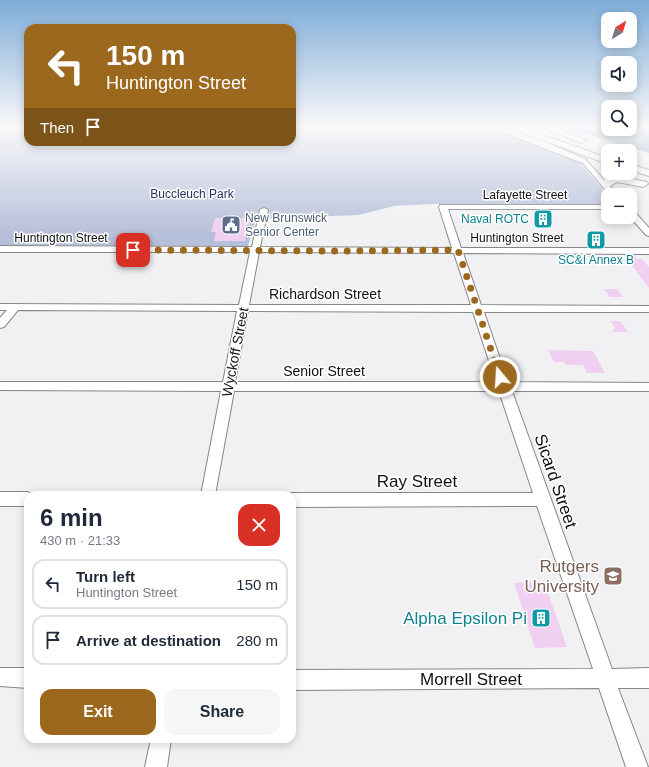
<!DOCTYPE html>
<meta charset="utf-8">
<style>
body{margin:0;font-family:Arial,sans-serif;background:#f6f6f7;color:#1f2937;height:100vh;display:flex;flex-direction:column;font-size:15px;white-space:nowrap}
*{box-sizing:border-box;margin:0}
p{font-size:13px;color:#747a83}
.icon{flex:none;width:22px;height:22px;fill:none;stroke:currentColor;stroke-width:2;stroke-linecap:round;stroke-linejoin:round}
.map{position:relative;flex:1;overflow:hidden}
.sheet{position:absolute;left:24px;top:491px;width:272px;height:252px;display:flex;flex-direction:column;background:#fff;border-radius:12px;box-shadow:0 2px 10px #0003}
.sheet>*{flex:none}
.hud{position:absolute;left:24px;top:24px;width:272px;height:122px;border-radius:12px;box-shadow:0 2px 10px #0003;background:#9b681e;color:#fff;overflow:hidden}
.needle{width:26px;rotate:38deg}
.fabs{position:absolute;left:601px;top:12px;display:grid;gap:8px}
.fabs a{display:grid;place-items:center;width:36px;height:36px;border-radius:8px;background:#fff;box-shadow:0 2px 10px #0003;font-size:20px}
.pin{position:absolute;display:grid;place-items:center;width:34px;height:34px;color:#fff;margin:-17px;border-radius:8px;box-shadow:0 2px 6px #0006}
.me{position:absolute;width:44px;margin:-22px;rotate:342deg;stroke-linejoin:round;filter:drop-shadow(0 0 3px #0008)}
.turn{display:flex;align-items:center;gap:14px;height:84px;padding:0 16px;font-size:18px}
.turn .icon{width:52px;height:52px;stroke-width:2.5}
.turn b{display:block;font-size:28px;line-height:34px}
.then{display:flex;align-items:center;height:38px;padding:0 16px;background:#0003;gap:8px;font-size:15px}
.round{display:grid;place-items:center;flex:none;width:42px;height:42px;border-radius:12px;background:#f6f6f7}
.head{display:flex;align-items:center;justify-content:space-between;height:68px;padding:0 16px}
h1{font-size:24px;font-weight:800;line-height:30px}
.action{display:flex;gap:8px;margin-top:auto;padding:8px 16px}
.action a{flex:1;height:46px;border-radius:12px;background:#9b681e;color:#fff;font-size:16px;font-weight:800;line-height:46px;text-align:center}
.action a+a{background:#f6f6f7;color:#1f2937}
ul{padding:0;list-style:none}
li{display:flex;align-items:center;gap:12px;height:50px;margin:0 8px 6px;padding:0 8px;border:2px solid #e0e1e3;border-radius:12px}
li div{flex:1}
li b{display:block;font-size:15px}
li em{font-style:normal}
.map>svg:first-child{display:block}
.green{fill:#b7c0da}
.water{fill:#809fbf}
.building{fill:#f0cff1}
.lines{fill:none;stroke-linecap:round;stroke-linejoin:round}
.minor-casing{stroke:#858688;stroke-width:2}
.major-casing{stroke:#858688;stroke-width:2}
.highway-casing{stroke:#858688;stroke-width:2}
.minor{fill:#fff;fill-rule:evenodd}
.major{fill:#fff;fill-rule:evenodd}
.highway{fill:#fff;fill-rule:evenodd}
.route{stroke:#9b681e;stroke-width:7;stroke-dasharray:0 12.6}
.labels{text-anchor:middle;stroke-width:3;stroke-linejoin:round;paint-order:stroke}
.far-park-label{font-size:12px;fill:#243162;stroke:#fff}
.far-street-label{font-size:12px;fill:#0f1010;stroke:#fff}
.far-service-label{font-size:12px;fill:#4e5e75;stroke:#fff;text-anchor:start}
.far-culture-label{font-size:12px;fill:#0d838f;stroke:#fff;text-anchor:end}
.street-label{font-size:14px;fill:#0f1010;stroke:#fff}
.near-street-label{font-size:17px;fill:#0f1010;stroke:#fff}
.near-education-label{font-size:17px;fill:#785e54;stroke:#fff;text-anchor:end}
.near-culture-label{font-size:17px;fill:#0d838f;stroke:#fff;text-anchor:end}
</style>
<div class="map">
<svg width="649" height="767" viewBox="0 0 649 767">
<rect width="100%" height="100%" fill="#f1f1f3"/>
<!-- green -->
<path class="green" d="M0,127h28v15h264v-15h196l39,12 51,22 30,34v9h-178l-36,2 -35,9 -103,4 -8,27 -248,-1z"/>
<!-- water -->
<path class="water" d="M563,127h45v2l41,-2v26z"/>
<!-- building -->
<g class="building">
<path d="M215,218h35l-5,23h-31l2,-9h-5z"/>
<path d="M624,255h10l3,4h5l7,8v21z"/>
<path d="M604,289h13l6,8h-13z"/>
<path d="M610,321h10l8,11h-16l3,-4z"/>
<path d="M548,350l45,1 12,22h-18l-4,-8h-18l-1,-3h-10z"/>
<path d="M535,582l3,8h9l20,57 -32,1 -21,-65z"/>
</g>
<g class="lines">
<defs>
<g id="minor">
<path d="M581,159h4l33,36h-8l-29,-34z"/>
<path d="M440,205h168v4h-160l13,39h188v6l-186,-1 18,52 168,1v6h-165l24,70 141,1v8h-137l100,278 37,-1v20h-31l30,79h-22l-27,-79 -307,2v-20l301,-1 -56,-163 -245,1v-12h-4l4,-2h241l-34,-102h-265l-19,104h-14l20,-104 -221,-1v-8h223l14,-71 -219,-1 -14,17 -4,1v-10l7,-8h-7v-6l239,1 11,-53h-250v-6l252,1 8,-37 4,-2 4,2 -8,37 192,1 -13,-41zM259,252l195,1 17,52h-222zM248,311l225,1 23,70h-261z"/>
<path d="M630,210h3l16,18v8l-3,-1 -16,-18z"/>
<path d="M0,492h28l5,3h-5v11h-28z"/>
<path d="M0,668h28v20l-28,-2z"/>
<path d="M151,739h20l-4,28h-22z"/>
</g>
<path id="major" d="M489,127h11l43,14 44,19 -4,3 -3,-1z"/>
<g id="highway">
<path d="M506,127h14l88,31v6z"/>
<path d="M543,127h13l30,13 -5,3 -3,-1z"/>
<path d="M630,164l19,6v6l-19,-6z"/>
<path d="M617,176l30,6 1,2 -5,3 -26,-5 -11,6 -5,-3 2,-5z"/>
</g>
</defs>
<!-- minor casing -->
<use href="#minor" class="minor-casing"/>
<!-- major casing -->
<use href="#major" class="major-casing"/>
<!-- highway casing -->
<use href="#highway" class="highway-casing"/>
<!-- minor -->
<use href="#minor" class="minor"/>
<!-- major -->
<use href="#major" class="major"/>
<!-- highway -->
<use href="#highway" class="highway"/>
</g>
<!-- sky -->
<linearGradient id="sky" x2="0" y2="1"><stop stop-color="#7eacd8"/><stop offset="0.54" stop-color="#f9f9fa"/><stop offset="1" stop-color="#f9f9fa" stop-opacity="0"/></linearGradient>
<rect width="649" height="235" fill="url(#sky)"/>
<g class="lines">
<!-- route -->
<path class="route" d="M133,250l211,1 114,-1 42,127"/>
</g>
<!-- icons -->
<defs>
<symbol id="building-square" viewBox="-11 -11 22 22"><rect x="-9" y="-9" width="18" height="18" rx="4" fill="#0f9aa8" stroke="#fff"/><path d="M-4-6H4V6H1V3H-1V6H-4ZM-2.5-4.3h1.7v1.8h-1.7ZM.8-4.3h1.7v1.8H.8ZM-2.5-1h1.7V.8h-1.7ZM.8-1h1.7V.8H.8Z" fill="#fff"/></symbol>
<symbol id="civic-square" viewBox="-11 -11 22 22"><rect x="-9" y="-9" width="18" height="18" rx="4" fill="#5c6f8a" stroke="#fff"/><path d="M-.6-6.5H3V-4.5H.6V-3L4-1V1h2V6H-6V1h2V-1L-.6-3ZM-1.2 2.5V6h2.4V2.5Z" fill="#fff"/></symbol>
<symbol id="university-square" viewBox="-11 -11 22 22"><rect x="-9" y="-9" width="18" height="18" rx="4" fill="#8d6e63" stroke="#fff"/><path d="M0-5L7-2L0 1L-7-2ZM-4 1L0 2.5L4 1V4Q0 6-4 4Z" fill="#fff"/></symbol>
</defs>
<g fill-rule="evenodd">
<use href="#building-square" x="532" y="208" width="22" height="22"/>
<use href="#civic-square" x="220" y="214" width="22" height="22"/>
<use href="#building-square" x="585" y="229" width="22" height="22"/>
<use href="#university-square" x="602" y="565" width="22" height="22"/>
<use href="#building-square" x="530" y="607" width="22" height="22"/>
</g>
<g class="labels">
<!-- far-park labels -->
<g class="far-park-label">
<text x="192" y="198">Buccleuch Park</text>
</g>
<!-- far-street labels -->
<g class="far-street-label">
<text x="525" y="199">Lafayette Street</text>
<text x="61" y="242">Huntington Street</text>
<text x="517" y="242">Huntington Street</text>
</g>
<!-- far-service labels -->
<g class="far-service-label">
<text x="245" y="222">New Brunswick<tspan x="245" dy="14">Senior Center</tspan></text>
</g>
<!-- far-culture labels -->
<g class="far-culture-label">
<text x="529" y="223">Naval ROTC</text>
<text x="596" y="264" text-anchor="middle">SC&amp;I Annex B</text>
</g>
<!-- street labels -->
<g class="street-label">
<text x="325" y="299">Richardson Street</text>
<text transform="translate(235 352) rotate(-79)" y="5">Wyckoff Street</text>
<text x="324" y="376">Senior Street</text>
</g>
<!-- near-street labels -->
<g class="near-street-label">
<text x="417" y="487">Ray Street</text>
<text transform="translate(556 481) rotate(71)" y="6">Sicard Street</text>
<text x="471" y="685">Morrell Street</text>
</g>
<!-- near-education labels -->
<g class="near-education-label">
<text x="599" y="572">Rutgers<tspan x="599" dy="20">University</tspan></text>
</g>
<!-- near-culture labels -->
<g class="near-culture-label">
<text x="527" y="624">Alpha Epsilon Pi</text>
</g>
</g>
</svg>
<div class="fabs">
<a><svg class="needle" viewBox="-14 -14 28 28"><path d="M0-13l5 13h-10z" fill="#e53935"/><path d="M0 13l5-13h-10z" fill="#747a83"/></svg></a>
<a><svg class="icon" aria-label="sound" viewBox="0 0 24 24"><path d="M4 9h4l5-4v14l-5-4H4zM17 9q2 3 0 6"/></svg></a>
<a><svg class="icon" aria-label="search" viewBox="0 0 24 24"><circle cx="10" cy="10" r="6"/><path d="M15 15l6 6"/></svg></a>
<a>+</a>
<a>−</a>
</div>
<div class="pin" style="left:133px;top:250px;background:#d93025"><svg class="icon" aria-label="arrive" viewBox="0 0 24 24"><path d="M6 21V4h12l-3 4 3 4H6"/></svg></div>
<svg class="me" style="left:500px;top:377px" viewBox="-20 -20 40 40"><circle r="17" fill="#9b681e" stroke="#fff" stroke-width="3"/><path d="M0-11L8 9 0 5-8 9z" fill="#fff"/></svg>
<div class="hud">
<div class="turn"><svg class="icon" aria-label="left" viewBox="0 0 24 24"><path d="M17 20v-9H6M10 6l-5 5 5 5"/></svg><div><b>150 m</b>Huntington Street</div></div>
<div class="then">Then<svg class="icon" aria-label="arrive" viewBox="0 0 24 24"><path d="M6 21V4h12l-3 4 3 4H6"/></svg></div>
</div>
<section class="sheet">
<div class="head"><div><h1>6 min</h1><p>430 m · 21:33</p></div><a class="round" style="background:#d93025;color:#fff"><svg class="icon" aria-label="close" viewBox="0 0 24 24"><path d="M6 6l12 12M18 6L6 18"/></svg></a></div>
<ul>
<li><svg class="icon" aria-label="left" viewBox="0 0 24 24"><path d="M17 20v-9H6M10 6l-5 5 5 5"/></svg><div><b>Turn left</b><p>Huntington Street</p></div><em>150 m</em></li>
<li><svg class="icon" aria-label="arrive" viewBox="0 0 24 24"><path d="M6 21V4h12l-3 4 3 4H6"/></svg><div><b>Arrive at destination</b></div><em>280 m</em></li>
</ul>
<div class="action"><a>Exit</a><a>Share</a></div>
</section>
</div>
